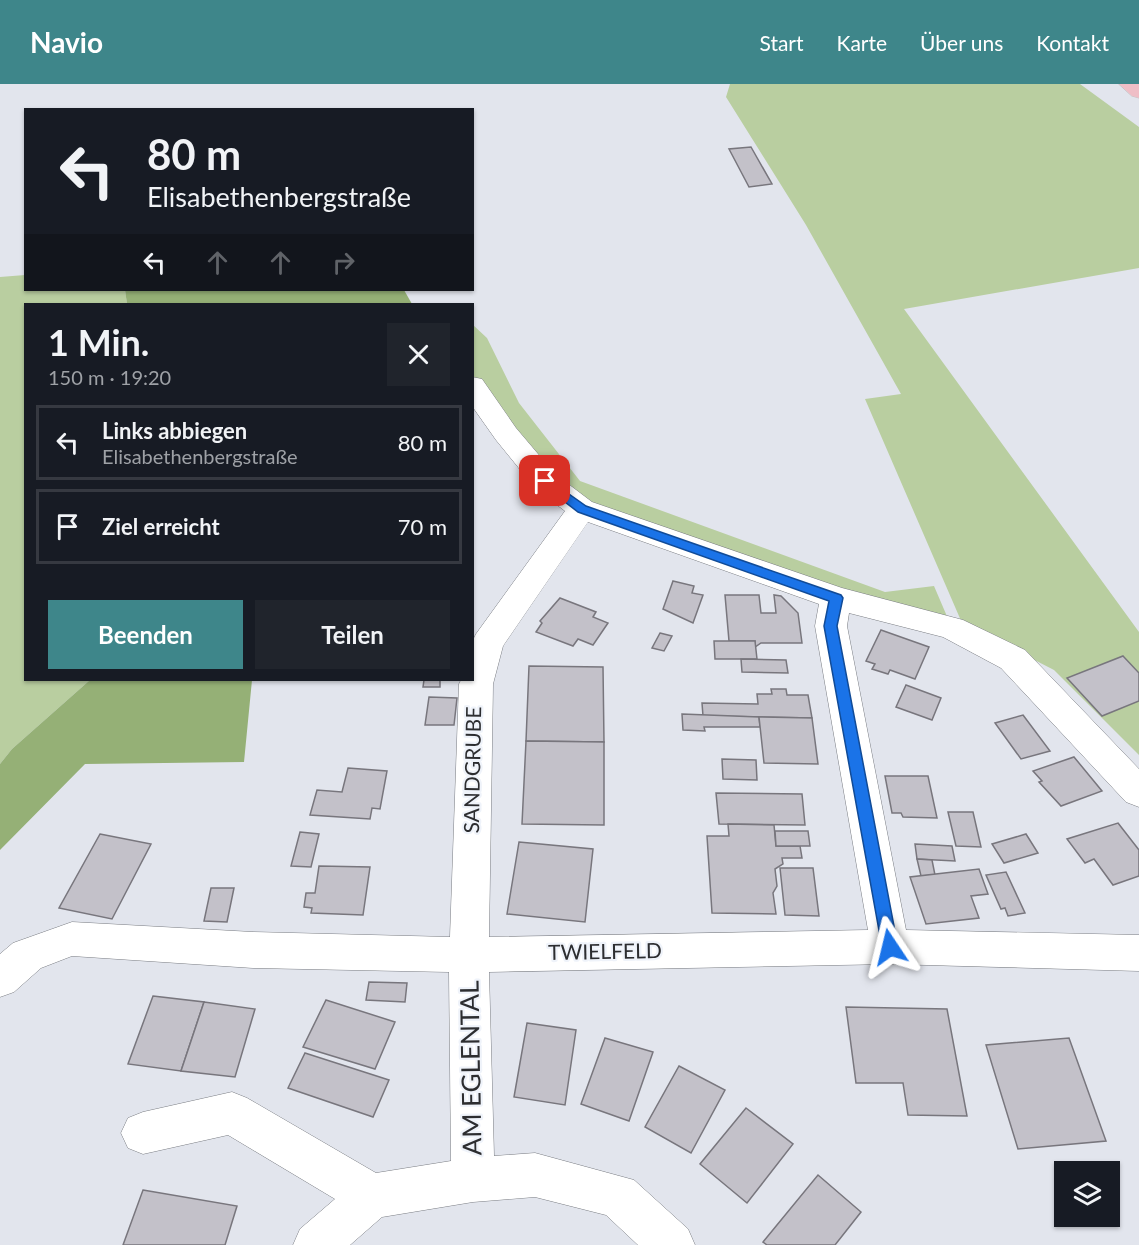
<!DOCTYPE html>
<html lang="de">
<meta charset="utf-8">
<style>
body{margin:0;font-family:Lato,sans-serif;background:#20242c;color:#f1f3f6;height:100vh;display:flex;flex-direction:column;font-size:22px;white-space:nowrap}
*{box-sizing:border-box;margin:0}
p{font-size:20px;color:#9ea1a6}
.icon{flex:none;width:33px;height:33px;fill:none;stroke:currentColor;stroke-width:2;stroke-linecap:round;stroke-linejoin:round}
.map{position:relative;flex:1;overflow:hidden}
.panel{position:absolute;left:24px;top:219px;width:450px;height:378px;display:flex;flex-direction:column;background:#171b24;border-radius:0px;box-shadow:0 2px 4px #0004}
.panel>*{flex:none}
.top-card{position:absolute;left:24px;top:24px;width:450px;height:183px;border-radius:0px;box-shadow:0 2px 4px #0004;background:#171b24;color:#f1f3f6;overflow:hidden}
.tools{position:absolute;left:1054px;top:1077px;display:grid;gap:12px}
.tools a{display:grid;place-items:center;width:66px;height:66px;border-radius:0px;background:#171b24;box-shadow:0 2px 4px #0004;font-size:30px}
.pin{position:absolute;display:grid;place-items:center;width:51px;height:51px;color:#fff;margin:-26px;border-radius:12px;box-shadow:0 3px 9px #0006}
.me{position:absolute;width:66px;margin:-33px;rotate:350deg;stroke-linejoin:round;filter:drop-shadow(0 0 4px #0008)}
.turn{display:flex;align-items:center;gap:21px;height:126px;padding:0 24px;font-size:27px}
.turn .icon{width:78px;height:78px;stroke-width:2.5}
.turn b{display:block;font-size:42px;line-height:51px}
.lanes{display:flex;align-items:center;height:57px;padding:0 24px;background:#0003;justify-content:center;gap:30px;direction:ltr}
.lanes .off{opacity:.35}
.round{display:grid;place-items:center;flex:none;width:63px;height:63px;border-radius:0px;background:#20242c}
.head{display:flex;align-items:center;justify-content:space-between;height:102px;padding:0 24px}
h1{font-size:36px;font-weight:700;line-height:45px}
.button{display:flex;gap:12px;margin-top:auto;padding:12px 24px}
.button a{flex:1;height:69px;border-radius:0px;background:#3e868a;color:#fff;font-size:24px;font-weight:700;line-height:69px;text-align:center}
.button a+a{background:#20242c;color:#f1f3f6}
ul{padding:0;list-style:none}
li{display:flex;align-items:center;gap:18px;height:75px;margin:0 12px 9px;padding:0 12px;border:3px solid #363941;border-radius:0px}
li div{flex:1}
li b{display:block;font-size:22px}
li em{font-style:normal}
header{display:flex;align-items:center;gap:36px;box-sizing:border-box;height:84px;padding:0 30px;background:#3e868a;color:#fff}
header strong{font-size:28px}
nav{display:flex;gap:33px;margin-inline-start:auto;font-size:21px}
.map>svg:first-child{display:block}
.green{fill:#b9cea0}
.forest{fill:#95b076}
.building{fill:#c3c1c9;stroke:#78767d;stroke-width:1.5}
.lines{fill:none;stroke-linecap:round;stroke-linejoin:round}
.minor-casing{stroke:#7a7d83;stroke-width:1}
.primary-casing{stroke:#c4c4c5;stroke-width:1}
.minor{fill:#fff;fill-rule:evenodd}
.primary{fill:#efbec6;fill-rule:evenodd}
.route{fill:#1a73e8;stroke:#114b97;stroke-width:1.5}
.labels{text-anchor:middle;stroke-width:4.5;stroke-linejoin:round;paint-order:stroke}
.street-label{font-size:21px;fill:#2c2d30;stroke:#eff3fa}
.near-street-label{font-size:26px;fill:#2c2d30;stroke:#eff3fa}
</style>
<header>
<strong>Navio</strong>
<nav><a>Start</a><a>Karte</a><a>Über uns</a><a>Kontakt</a></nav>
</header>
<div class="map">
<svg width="1139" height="1161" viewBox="0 0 1139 1161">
<rect width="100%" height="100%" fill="#e2e5ed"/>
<!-- green -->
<g class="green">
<path d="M730,0h350l59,43v141l-235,41 235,323v123l-85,-85 -92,-47 -97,-224 36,-5 -95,-169 -80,-128z"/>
<path d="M25,191l1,15h99l2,14h-101v376h64l-78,69 -12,15v-487z"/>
<path d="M472,240l15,14 32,65 61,78 305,111 49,-6 18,42 -370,-119 -109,-124z"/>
</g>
<!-- forest -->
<g class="forest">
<path d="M125,206h279l8,14h-285z"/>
<path d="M90,596h162l-8,82 -159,2 -85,86v-86l12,-15z"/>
</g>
<!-- building -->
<g class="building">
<path d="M751,63l21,37 -23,3 -20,-38z"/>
<path d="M673,497l21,5 -2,7 11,2 -10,28 -30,-14z"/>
<path d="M725,511h34l2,18h15l-2,-18 7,1 17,17 4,30h-41l-6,4v-6h-26z"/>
<path d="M560,514l36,14 -3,5 15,6 -15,22 -15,-6 -5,7 -37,-14 6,-9 -2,-2z"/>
<path d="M881,546l48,17 -14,32 -25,-9 -2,4 -16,-5 3,-5 -9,-3z"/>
<path d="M660,549l12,3 -8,15 -12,-3z"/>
<path d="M714,557h41l2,18h-42z"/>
<path d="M1123,572l16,17v28l-37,15 -35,-38z"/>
<path d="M741,575l45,1 2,13 -46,-1z"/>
<path d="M529,582l74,1 1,75 -78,-1z"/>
<path d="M424,596h16v7h-17z"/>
<path d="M906,601l35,13 -9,22 -36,-13z"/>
<path d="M771,605h15l1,6h21l4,23 -109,-2 -1,-13 56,1 -1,-10h15z"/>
<path d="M429,613l28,1 -3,27h-29z"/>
<path d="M682,630l77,3 1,10h-56l1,4 -22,-1z"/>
<path d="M1023,631l27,36 -29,8 -26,-36z"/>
<path d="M759,633l53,1 6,46 -54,-1z"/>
<path d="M526,657l78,1v83l-82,-1z"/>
<path d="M1074,673l28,34 -41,15 -22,-24 3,-1 -9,-10z"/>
<path d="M722,675l34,1 1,20 -34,-1z"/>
<path d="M348,684l39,3 -7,38 -8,-1 -2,11 -60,-4 7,-25 25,2z"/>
<path d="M885,692h43l9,42 -34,-1 -2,-4h-9z"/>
<path d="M716,709l86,1 3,31 -86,-1z"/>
<path d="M948,728h25l8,35 -25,-1z"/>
<path d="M1118,739l21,27v26l-26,9 -19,-26 -9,4 -18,-24z"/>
<path d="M728,740l46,1 2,21h24l2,12h-20l1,6 -8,5 2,17 -4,7 3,21 -64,-1 -5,-77h22z"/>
<path d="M775,747h33l2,15h-34z"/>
<path d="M300,748l19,2 -8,33 -20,-1z"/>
<path d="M100,750l51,10 -39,75 -53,-11z"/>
<path d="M1026,750l12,19 -34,10 -12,-19z"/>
<path d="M519,758l74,7 -8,73 -78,-8z"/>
<path d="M915,760l37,2 3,15 -38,-2z"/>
<path d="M917,775l15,1 3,15 -14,1z"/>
<path d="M319,782l51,1 -7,48 -52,-2 1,-5 -8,-1 2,-14h9z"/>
<path d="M780,784h33l6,48 -34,-1z"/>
<path d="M979,785l9,25 -17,2 8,22 -53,6 -16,-47z"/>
<path d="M1006,788l19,41 -17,3 -3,-8 -4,1 -15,-34z"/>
<path d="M211,804h23l-7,34 -23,-1z"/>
<path d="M369,898l38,1 -2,19 -39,-2z"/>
<path d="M153,912l51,6 -23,69 -53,-7z"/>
<path d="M326,916l69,22 -20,47 -72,-22z"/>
<path d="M204,918l51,7 -20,68 -54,-6z"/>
<path d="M846,923l101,2 20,107 -59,-1 -5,-32h-47z"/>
<path d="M527,939l49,7 -11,75 -51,-8z"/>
<path d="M605,954l48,14 -24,69 -48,-17z"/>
<path d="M1069,954l37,103 -88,8 -32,-104z"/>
<path d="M305,969l84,27 -16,37 -85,-29z"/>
<path d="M679,982l46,24 -34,63 -46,-26z"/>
<path d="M746,1024l47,36 -46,59 -47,-39z"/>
<path d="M818,1091l43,37 -26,33h-68l-4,-3z"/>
<path d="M143,1106l94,16 -12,39h-102z"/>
</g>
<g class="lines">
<defs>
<path id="minor" d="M472,293l10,2 34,49 39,46 37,28 250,86 121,32 62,30 114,119v38l-13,-5 -125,-134 -58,-31 -94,-24 -2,13 59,304 233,5v36l-249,-7 -401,8 5,184 41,-3 99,27 54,49 7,16h-57l-32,-30 -71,-18 -62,5 -91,15 -32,28h-57l7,-16 35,-30 -107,-64 -85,19 -15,-6 -7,-15 7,-15 15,-6 89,-20 15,6 129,75 75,-12 -2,-189 -196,-4 -181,-12 -31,12 -27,24 -14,5v-43l13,-11 59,-21 181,10 197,5 9,-253 2,-4h11v-38l4,-8 89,-123 -30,-23 -39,-48 -24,-34zM588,438l231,82 -4,22 53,304 -379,7 4,-253 10,-38z"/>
<path id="primary" d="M1119,0h20v14l-7,-2z"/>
</defs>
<!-- minor casing -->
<use href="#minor" class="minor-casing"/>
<!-- primary casing -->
<use href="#primary" class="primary-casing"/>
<!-- minor -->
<use href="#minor" class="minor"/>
<!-- primary -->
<use href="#primary" class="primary"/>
</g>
<!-- route -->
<path class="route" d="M545,393l41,29 255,89 2,3 -6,28 61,321 -3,5 -5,2 -6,-2 -2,-5 -58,-321 5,-25 -251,-89 -38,-29v-5z"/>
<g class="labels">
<!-- street labels -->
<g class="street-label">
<text transform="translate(473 686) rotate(-89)" y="7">SANDGRUBE</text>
<text transform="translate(605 868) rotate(-1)" y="7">TWIELFELD</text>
</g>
<!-- near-street labels -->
<g class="near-street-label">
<text transform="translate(471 984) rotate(-91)" y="9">AM EGLENTAL</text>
</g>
</g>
</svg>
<div class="tools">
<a><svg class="icon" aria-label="layers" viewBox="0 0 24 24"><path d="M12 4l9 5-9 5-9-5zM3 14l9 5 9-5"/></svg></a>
</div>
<div class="pin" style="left:545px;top:397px;background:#d93025"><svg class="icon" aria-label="arrive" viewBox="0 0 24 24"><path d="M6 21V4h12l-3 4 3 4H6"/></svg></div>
<svg class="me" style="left:890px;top:863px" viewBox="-20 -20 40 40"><path d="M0-17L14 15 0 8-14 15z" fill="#1a73e8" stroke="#fff" stroke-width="4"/></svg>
<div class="top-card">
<div class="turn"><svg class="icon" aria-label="left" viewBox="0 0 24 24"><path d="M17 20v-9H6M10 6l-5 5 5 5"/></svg><div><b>80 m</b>Elisabethenbergstraße</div></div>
<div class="lanes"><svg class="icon" aria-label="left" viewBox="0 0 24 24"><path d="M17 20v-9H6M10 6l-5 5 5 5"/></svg><svg class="icon off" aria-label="ahead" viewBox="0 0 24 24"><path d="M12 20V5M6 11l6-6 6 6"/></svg><svg class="icon off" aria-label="ahead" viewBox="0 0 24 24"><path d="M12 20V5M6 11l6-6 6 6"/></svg><svg class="icon off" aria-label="right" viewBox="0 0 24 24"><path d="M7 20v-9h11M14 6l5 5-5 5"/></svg></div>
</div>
<section class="panel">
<div class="head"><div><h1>1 Min.</h1><p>150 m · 19:20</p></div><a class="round"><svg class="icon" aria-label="close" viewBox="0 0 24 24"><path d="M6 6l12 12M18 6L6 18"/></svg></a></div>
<ul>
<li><svg class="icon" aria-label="left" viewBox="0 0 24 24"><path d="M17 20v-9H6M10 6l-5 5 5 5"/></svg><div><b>Links abbiegen</b><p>Elisabethenbergstraße</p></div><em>80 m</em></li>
<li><svg class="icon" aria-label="arrive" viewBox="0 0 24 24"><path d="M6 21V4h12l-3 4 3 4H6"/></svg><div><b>Ziel erreicht</b></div><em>70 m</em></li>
</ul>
<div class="button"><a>Beenden</a><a>Teilen</a></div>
</section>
</div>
